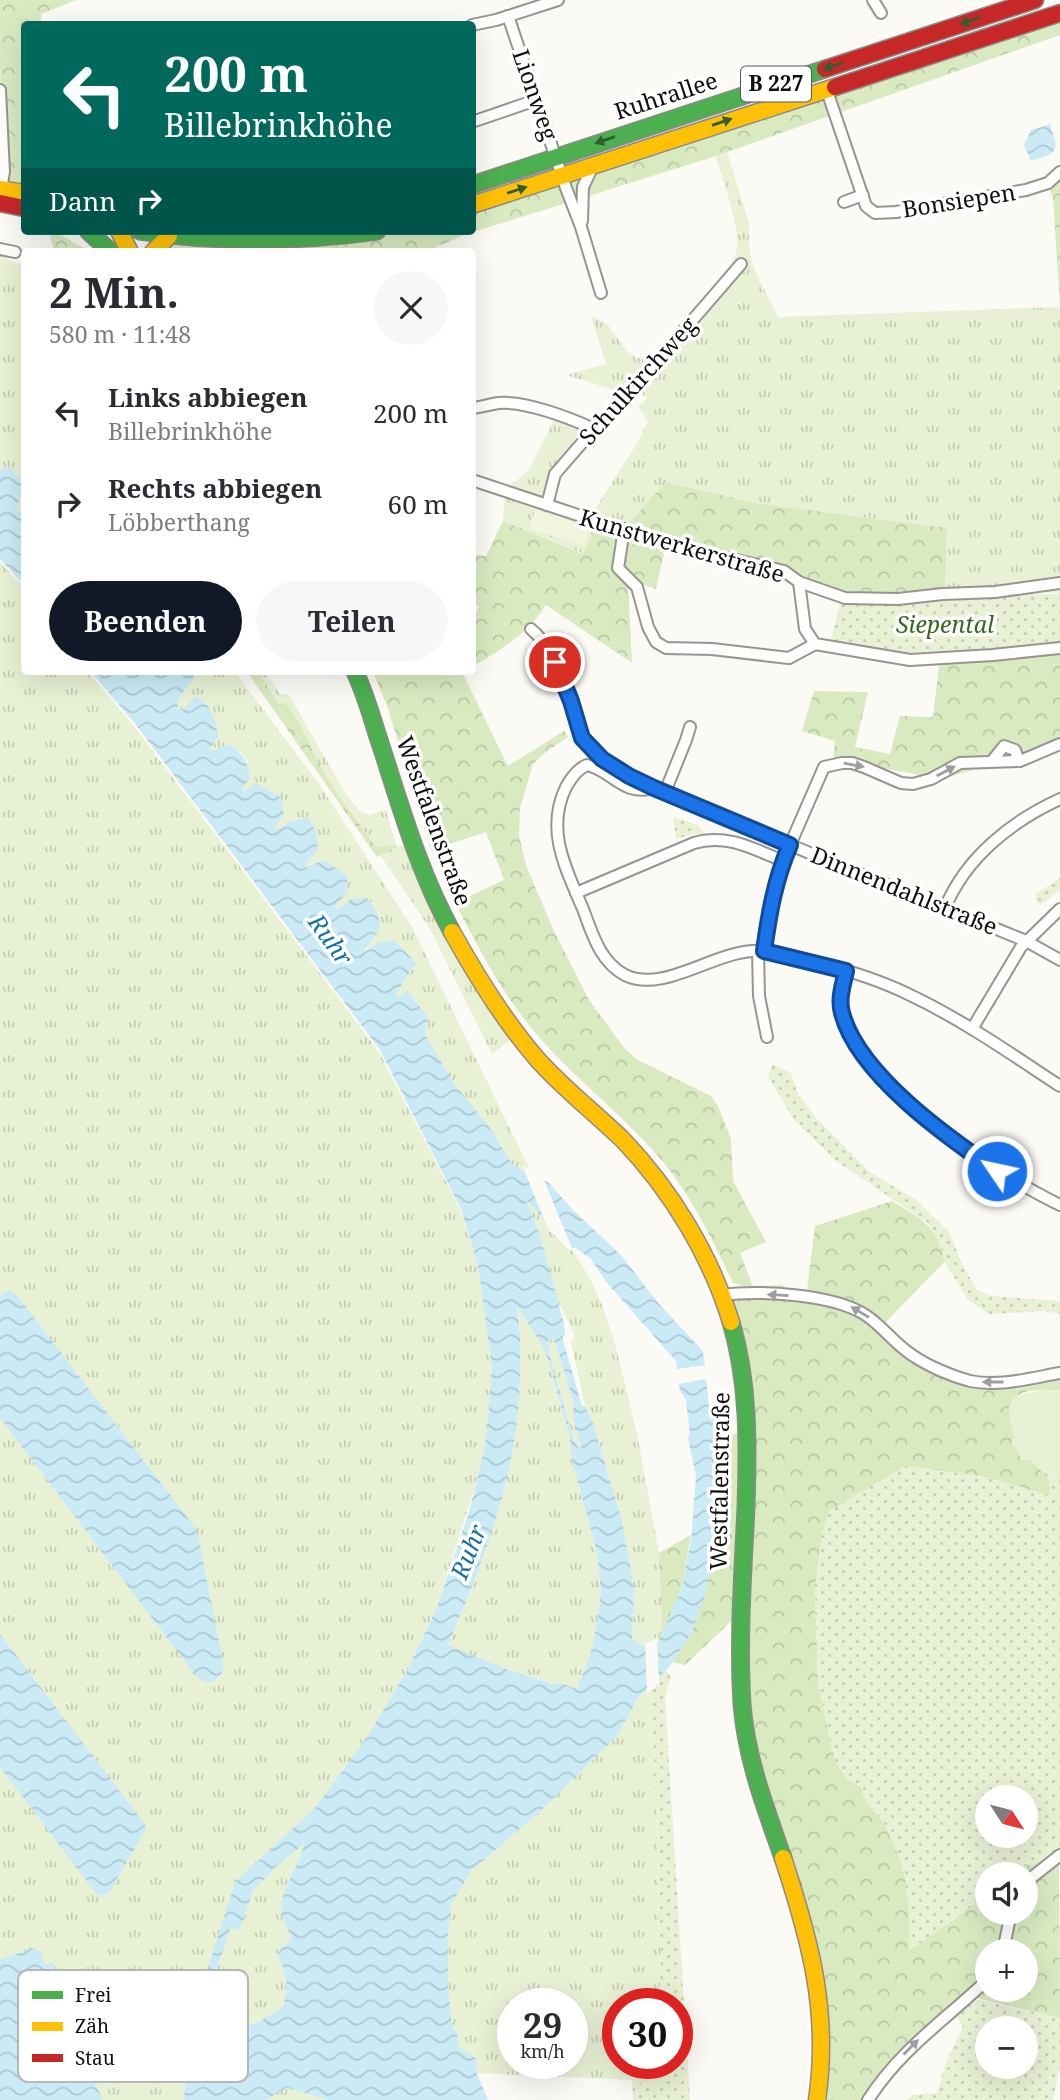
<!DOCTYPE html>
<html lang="de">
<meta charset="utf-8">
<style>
body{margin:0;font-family:"Noto Serif",serif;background:#f7f7f7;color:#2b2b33;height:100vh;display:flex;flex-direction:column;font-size:26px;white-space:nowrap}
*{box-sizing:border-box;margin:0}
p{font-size:23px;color:#7c7c81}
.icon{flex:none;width:38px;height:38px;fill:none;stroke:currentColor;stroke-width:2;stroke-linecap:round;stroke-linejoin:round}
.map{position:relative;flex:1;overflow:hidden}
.details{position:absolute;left:21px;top:248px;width:455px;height:427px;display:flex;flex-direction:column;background:#fff;border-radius:7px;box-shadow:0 7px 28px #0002}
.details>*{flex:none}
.banner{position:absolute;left:21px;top:21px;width:455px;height:214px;border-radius:7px;box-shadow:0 7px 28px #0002;background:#00695c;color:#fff;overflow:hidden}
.needle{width:46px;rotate:126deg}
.fabs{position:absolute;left:975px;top:1785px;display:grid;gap:14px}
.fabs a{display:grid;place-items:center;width:63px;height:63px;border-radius:50%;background:#fff;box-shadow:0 7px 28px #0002;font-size:35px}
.speed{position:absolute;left:497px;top:1988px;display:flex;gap:14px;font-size:35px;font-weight:700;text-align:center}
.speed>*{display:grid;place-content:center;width:91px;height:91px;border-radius:50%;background:#fff;box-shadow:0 7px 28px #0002;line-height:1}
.speed small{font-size:18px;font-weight:400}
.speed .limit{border:10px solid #d22;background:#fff;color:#111}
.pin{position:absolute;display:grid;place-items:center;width:60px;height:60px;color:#fff;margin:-30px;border:4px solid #fff;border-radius:50%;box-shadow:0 2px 7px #0007}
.me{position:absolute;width:77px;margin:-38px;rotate:304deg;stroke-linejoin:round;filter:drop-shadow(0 0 5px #0008)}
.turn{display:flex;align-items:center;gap:24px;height:147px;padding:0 28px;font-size:32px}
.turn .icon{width:91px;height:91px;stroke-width:2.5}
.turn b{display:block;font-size:49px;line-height:60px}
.then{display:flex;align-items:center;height:66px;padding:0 28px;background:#0003;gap:14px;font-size:26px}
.round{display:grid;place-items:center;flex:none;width:74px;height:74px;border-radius:37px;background:#f7f7f7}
.head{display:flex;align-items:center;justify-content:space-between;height:119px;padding:0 28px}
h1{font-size:42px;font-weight:700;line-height:52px}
.action{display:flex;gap:14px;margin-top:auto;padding:14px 28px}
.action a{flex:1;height:80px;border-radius:42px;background:#111827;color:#fff;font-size:28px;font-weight:700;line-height:80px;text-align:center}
.action a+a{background:#f7f7f7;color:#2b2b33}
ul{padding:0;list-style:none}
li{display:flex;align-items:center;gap:21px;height:91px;padding:0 28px}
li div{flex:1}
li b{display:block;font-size:26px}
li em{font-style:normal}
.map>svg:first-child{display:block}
.grass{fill:url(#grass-tufts);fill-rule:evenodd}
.forest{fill:url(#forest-crowns)}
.park{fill:url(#park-dots);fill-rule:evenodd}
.garden{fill:#e8f1d4}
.pitch{fill:#f0f5dd}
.water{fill:url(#water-waves);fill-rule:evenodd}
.pier{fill:#fcfaf4}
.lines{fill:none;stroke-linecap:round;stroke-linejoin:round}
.street-casing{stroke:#969592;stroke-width:14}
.fast-casing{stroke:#8c8b89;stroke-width:19}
.slow-casing{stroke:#8c8b89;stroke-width:19}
.jam-casing{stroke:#8c8b89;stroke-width:19}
.street{stroke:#fffefd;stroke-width:10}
.fast{stroke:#4caf50;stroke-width:16}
.slow{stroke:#ffc107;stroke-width:16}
.jam{stroke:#c62828;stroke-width:16}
.oneway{fill:#2e5f30}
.oneway2{fill:#9f9e9e}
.route-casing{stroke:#114b97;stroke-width:18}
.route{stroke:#1a73e8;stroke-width:12}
.labels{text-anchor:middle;stroke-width:7;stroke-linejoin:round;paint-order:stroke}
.shield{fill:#fff;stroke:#575757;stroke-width:2}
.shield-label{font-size:21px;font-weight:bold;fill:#0f0f0f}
.street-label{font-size:23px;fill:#0f0f0f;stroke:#fff}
.park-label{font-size:23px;font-style:italic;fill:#33681d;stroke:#fff}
.water-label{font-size:24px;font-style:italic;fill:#1571a4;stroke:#fff}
.key{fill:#fff;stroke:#b7b7b7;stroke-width:2}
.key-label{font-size:19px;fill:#0f0f0f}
</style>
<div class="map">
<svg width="1060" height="2100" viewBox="0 0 1060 2100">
<defs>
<pattern id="grass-tufts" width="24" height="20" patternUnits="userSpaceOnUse" patternTransform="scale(1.75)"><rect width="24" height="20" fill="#e8f1d4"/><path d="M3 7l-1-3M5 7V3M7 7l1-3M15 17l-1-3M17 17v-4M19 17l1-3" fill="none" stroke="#c6cdb5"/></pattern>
<pattern id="forest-crowns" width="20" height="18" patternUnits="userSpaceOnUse" patternTransform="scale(1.75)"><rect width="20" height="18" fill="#d9eac1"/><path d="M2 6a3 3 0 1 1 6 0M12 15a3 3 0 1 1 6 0" fill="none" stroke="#b9c8a5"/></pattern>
<pattern id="park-dots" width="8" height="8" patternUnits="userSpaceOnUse" patternTransform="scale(1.75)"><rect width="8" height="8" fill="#e8f1d4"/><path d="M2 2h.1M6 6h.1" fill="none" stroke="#c6cdb5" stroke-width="1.8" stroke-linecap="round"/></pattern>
<pattern id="water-waves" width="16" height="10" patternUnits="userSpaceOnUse" patternTransform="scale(1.75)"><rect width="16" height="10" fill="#caebf6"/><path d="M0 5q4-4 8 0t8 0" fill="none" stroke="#acc8d2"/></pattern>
</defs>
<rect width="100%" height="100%" fill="#fcfaf4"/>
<!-- grass -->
<g class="grass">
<path d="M727,152l22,71v23l4,21 25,50 282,-10v286l-115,-4 2,-61 -192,-25 -88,-21 -42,45 -35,-10 48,-75 10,-21 -10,-14 9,-9 -9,-7 -14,2 -58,-18 40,-11 -15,-48 17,9 18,25 11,8 13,-1c21,-23 78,-77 86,-105 6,-23 -14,-72 -20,-96z"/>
<path d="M0,256l24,10v245l-3,2 -4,-6 6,-15 -23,-23z"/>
<path d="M556,415l38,14 -40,47 -8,28 -42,-13 25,-21z"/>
<path d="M505,493l93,31 -14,30 -81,-33z"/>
<path d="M0,562l24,26v84h64l46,54 245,326 81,157 18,57 14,102 -6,70 -8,39 -41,130 -29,62 -43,71 -50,68 -80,75 -33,128 29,-84 8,3 14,-39 26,-27 26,-21c-6,20 -28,57 -23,74 2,7 7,14 9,21l-14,16c11,22 10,28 7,52l-29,18 -50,-3 -21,27 3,15 -3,37h-184v-682l196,258 20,4 6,-6 2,-8 -216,-376 -8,6z"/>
<path d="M191,672h44l84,112 93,143 120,247 -19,-9 -25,-40 -33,-40 -30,-51 3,-17 -33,-22c7,-9 12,-24 22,-31l-52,-11 -1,-4 12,-12 -40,-27 -31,-42 -14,-47 -15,9 -32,-38 -2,-4 6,-26 -7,-9 -13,-9 -16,7 -30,-40 -4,-3 1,-11 16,-18z"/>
<path d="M258,672h7l15,22 9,1 58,101 13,15 8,4 18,-5 10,35 -20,2 -54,-76 -15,-28 -11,-26 -17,-13z"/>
<path d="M412,843l103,193 -23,18 -63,-127 -51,-75z"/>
<path d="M525,1196l20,25 26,27 17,27 15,32 13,41 21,86 22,119 3,77 -3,11 -12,6 -15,-8 2,-51 -12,-68 -30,-100 -7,-15 -14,-63 4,-6 -18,-37 -17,-64z"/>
<path d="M516,1308h2l22,34 7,15 23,81 1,18 26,97 4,39 -4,30 -6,30 -14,37 -16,-6 -9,1 -41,-13 -63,-25c38,-91 71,-174 72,-274 0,-20 2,-44 -4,-64z"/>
<path d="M554,1338l21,71 7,43 -8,-11 -24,-85 -2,-16z"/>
<path d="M652,1686l9,277 -2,41h-41v59h39v24l-25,-7 -155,-7 -1,-15 -17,-11 -2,-14 -5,-5 -4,-45v-50l3,-28 20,-34 74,-64 72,-71 23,-41zM513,2004h59v59h-59z"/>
<path d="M287,2088l41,12h-61l8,-6z"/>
</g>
<!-- forest -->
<g class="forest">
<path d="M0,0h76l-35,14v10h-17v165l-22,-2 3,-15 -5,-102z"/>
<path d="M1060,15v20l-344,121 -249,78 -31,13 1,5h-283l15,-15 211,-6h92l1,-25z"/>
<path d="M1060,173v134l-7,-109 -6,-14z"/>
<path d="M49,231h4l33,18 2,3h-34z"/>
<path d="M666,482l89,21 192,25 -2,61c-16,3 -32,8 -48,8 -33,0 -83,-3 -108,-26l-161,-47z"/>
<path d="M503,521l80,33 15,-30 68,20 -10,45 -28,-10 4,84 -86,-58c-18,28 -44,45 -73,61v-50l6,-9 -6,-5v-47l13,1z"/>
<path d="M1060,652v95l-121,32 -70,-14 -36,-2 2,-22 -33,-10 12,-40 54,1 -13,55 35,7 10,-38 33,1 6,-52z"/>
<path d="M247,672h11l21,32 5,-1c16,13 26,47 38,66 16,27 36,52 54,78l20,-2 1,2 -20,10z"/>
<path d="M373,672h89l46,94 56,-35 4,6 -22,15 -13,12 -13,44 -1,28 8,32 27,63 35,69 36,49 13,11 73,36 7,10 13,33 2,42 33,61 -26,11 13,34 30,-2 2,6 -33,-3 -19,-5c-20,-42 -40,-84 -69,-120 -40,-48 -91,-85 -131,-133 -32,-38 -55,-83 -78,-127l49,-23 -18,-48 -55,18 -44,-144z"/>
<path d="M892,1201c30,18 44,24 53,60l-63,65 29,30 62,27 87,-8v15c-11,1 -25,-1 -35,2 -21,7 -16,30 -10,45l-4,6 24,20 5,7 8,4 3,22 -66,-19 -80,-11 -90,122 3,92 12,62 6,20 11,17 13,7 6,15 19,23 15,35 5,18 4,36v37l44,-30 34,-27v20h22l-10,38h-12v23l-2,3 -121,123h-46l3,-76 -75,-290 3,-300 -27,-138 84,2 9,-72z"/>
<path d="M746,1433l-6,180 -55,52 -12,-3 18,-29 25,-100 7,-98z"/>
<path d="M691,1535l-9,52 -23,54 3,-11 -3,-77z"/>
<path d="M1059,1858l1,160 -84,-20 11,-11v3h39v-39h-21l10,-38h11v-25z"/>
<path d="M1042,1862l-16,18v-6h-22l5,-5z"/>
</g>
<!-- park -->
<g class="park">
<path d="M1013,594h47v51l-66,8 -88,3 -76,-13 11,-44z"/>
<path d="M673,817l25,8 7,9 -4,1 -6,-2 -19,6z"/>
<path d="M1060,878v12l-20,15 -5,-6 2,-2 -1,-3z"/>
<path d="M772,1064l19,9 6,19 19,26 55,55 44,26 34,33 13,32 15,26 14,6 69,5v13l-16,-3 -55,3 -21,-14 -22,-36 -5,-17 -13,-24 -92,-62 -41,-40 -27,-44z"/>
<path d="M905,1466l80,11 66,19 -3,-22 12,2v378l-15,11 -3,-3 -33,7 -5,5h-17v19l-4,5 -74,53v-38l-4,-36 -5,-18 -15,-35 -19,-23 -6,-15 -13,-7 -11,-17 -6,-20 -12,-62 -3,-92 6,-50 8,-27zM987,1797h39v39h-39z"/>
<path d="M666,1670l5,7 -6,20 25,403h-57l-1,-20 24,7 1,-24h20v-59h-18l2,-41 -9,-277z"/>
<path d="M979,2000l81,18v49l-7,33h-147l7,-5 24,-2 9,-31 17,-35 -9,-16 11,-9zM987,2028h39v39h-39z"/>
</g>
<!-- garden -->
<path class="garden" d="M1060,1390v86l-2,1 -18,-7 -10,-10h-9l-4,-10 -6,-7 4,-6c-19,-47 9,-45 45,-47z"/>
<!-- pitch -->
<path class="pitch" d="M535,510l55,17 -6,19 -55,-17z"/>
<!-- water -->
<g class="water">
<path d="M1051,124c-1,7 3,9 4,17 4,15 -14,16 -24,20l-7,-16 7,-15z"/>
<path d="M10,468c14,15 15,19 7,39l4,6 3,-2v74l-24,-26v-90z"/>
<path d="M91,672h100l4,6 -16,19 -1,11 4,3 13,-15c17,10 21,23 23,41l-9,12 3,2 16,-7c15,10 20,16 22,34l-8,10 2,4 12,-9 24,14 4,18 -10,12 2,3 15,-9 18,-3 7,14 2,19 -13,13v4l19,-8 23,15 1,17 -13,14 1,4 15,-11 16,-1c16,22 18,31 -3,51l1,3 14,-10 16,-1 22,23c-10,7 -14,21 -22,31l3,2 9,-6 21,26 -3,17 30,51 33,40 25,40 36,18 22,25 51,48 37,48 44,47 2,14 -28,4 -1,-8 -69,-78 -16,-24 -15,-11h-5l-26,-27 -19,-22 14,36 24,88 1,12 -2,1v4l19,66h3l7,14 30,100 12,68 -2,51 15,8 12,-6 23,-54 9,-47 5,-63 -8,-39 2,-4 -4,-34 -6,-9 -1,-7 27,-5 3,28h11l3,28 -7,98 -10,60 -15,40 -18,29 -21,24 -12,9 -23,41 -72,71 -74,64 -20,34 -3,28v50l4,44 5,6 2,14 17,11 1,15 11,27h-160l-41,-12 -12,6 -8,6h-83l3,-37 -3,-15 6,-16 15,-11 50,3 29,-18c3,-24 4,-30 -7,-52l14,-16c-2,-7 -7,-14 -9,-21 -6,-22 18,-51 22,-73l-25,20 -26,27 -14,40 -8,-4 -29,84 -9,5 42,-134 80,-74 50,-68 43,-71 29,-62 31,-92 10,-38 8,-39 6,-70 -14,-102 -17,-57 -81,-159 -244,-325zM518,1308l22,34 7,15 23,81 1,18 26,97 4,39 -4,30 -6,30 -14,37 -16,-6 -9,1 -41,-13 -63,-26c38,-90 71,-173 72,-272 0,-21 2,-45 -4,-64zM554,1338l21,70 -2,1v8l9,35 -8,-11 -24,-85 -2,-16z"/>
<path d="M8,1290l8,4 181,236 27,137c-4,15 -17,20 -28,9l-196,-258v-122z"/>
<path d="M0,1634l145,190v7l-36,62 -9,3 -6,-5 -94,-124z"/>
<path d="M32,1948l9,4 4,13 8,-2 49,137h-102v-140z"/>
</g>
<!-- pier -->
<g class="pier">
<path d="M522,1165l20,10 31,76 -4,-1 -21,-21z"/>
<path d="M657,1636l2,47 -12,11 -2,-52 2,1 9,-5z"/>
</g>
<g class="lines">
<defs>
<g id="street">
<path d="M873,0l8,13"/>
<path d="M508,16l58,172 15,39 20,66"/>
<path d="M472,25l24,-5 62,-20"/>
<path d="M826,88l40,118 9,7 21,-1 130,-22 22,-7 12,-11"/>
<path d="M0,90l4,82 -3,17"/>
<path d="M472,122l64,-22"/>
<path d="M844,202l19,-7"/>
<path d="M582,221l1,-34 10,-21"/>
<path d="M0,249l15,3"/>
<path d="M472,408c9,-1 19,-4 27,-5 27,-2 71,15 95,26"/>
<path d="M472,480l133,44 93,27 86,20 15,11 46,16 53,1 45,-5 52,-2 65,-9"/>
<path d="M547,505l8,-31 39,-45 40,-41 107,-124"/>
<path d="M624,529l-6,39 19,19 11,40 8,15 10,6 46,1 77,9 26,-14"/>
<path d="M799,582l6,47 10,15 95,16 83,-5 67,-7"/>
<path d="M531,629c20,17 33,49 40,74 8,24 9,37 30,55 32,25 73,37 110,53 104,46 210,87 315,130l34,19"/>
<path d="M992,761l12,-15 11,4 2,6 -3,5"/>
<path d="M654,788c-31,9 -41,-17 -67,-23 -10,4 -16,13 -21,22 -21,43 0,82 17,122 9,24 17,53 42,66 40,20 93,-28 138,-24 17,1 35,7 52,11 32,8 65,18 95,33 53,25 101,59 150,91"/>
<path d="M665,792l21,-52 4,-13"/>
<path d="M576,893l118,-50c32,-10 60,6 89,18"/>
<path d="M945,908c21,-51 67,-87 115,-109"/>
<path d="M758,951l1,45 8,41"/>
<path d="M764,951l8,-50 11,-40 41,-94 18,-4h10l12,4 37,16 12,1 18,-5 29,-16 60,-2 40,-17"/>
<path d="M846,971c-3,14 -8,28 -4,42 19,74 152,160 218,192"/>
<path d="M972,1029l49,-82 39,-38"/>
<path d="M721,1295c39,-5 114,-1 146,21 16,11 28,28 45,39 16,11 39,21 58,26 30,6 61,-3 90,-8"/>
<path d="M1026,1882l34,-27"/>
<path d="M1003,1951l8,-38"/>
<path d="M868,2100c33,-51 76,-79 119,-120"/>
</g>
<g id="fast">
<path d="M472,185l353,-116"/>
<path d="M88,231l23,21"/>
<path d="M140,231c80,12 157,11 237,0"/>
<path d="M355,672c12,25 18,51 27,77 20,62 38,125 70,183"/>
<path d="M731,1322c18,61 17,122 15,185 -3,65 -8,131 -4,197 4,53 23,103 41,154"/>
</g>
<g id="slow">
<path d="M0,189l24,4"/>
<path d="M472,205l363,-118"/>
<path d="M119,231l11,21"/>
<path d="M153,252l16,-16"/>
<path d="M452,932c25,45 52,89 86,128 26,29 57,53 85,80 48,50 88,116 108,182"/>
<path d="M783,1858c27,82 47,154 34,242"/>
</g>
<g id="jam">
<path d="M825,69l210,-69"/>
<path d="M835,87l225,-74"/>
<path d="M0,203l24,5"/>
</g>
</defs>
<!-- street casing -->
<use href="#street" class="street-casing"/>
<!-- fast casing -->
<use href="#fast" class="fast-casing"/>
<!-- slow casing -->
<use href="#slow" class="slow-casing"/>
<!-- jam casing -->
<use href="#jam" class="jam-casing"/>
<!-- street -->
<use href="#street" class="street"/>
<!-- fast -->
<use href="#fast" class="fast"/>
<!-- slow -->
<use href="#slow" class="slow"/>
<!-- jam -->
<use href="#jam" class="jam"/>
</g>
<!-- one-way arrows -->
<defs><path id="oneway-solid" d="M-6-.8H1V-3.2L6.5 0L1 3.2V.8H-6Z" transform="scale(1.75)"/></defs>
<g class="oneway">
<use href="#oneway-solid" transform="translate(970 21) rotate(162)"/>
<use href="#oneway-solid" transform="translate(833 66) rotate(162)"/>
<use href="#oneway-solid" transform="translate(722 122) rotate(-19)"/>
<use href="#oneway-solid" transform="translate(605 140) rotate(161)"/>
<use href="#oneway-solid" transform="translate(517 190) rotate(-18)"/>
</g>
<g class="oneway2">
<use href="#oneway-solid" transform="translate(854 765) rotate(10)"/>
<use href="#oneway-solid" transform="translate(946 771) rotate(-28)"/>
<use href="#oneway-solid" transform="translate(778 1295) rotate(-177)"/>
<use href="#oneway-solid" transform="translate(860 1312) rotate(-149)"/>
<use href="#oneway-solid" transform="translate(993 1382) rotate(-180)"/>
<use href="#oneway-solid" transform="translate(911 2047) rotate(-45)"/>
</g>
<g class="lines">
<defs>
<path id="route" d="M555,662l16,39 11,37 20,21 27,17 25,12 136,57c-15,34 -21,69 -26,106l82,20c-3,14 -8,28 -4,42 16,61 105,124 155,158"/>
</defs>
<!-- route casing -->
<use href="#route" class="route-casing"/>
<!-- route -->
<use href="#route" class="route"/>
</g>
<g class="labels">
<!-- shield labels -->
<rect class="shield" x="741" y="66.5" width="70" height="35" rx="5"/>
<g class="shield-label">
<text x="776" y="91">B 227</text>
</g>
<!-- street labels -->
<g class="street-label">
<text transform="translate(535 95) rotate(71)" y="8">Lionweg</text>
<text transform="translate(666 96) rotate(-18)" y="8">Ruhrallee</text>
<text transform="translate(959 201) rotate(-9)" y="8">Bonsiepen</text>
<text transform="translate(638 381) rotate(-48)" y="8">Schulkirchweg</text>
<text transform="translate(682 546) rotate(16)" y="8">Kunstwerkerstraße</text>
<text transform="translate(434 821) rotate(70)" y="8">Westfalenstraße</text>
<text transform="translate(904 891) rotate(22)" y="8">Dinnendahlstraße</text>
<text transform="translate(720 1481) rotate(-89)" y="8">Westfalenstraße</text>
</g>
<!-- park labels -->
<g class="park-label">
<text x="945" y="633">Siepental</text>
</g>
<!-- water labels -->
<g class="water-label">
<text transform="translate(330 940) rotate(54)" y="8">Ruhr</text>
<text transform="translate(469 1552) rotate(-68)" y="8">Ruhr</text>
</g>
</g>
<!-- legend -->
<rect x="18" y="1970" width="230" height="112" rx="10" class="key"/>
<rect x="32" y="1991" width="31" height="8" fill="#4caf50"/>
<rect x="32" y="2022" width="31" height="9" fill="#ffc107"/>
<rect x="32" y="2054" width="31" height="8" fill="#c62828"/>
<g class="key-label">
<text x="75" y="2002">Frei</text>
<text x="75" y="2033">Zäh</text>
<text x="75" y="2065">Stau</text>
</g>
</svg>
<div class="fabs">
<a><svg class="needle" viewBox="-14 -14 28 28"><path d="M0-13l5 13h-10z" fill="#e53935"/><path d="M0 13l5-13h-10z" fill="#7c7c81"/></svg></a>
<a><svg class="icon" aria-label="sound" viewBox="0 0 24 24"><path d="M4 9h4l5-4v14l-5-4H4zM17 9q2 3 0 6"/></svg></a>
<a>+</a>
<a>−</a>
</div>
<div class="speed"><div>29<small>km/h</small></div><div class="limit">30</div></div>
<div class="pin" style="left:555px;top:662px;background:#d93025"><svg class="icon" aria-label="arrive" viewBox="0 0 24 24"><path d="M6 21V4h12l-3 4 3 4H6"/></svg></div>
<svg class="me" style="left:997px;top:1171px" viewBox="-20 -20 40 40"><circle r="17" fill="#1a73e8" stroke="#fff" stroke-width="3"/><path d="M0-11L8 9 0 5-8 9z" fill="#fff"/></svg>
<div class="banner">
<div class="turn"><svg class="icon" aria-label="left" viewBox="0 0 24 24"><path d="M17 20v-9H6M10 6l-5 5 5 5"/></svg><div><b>200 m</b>Billebrinkhöhe</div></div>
<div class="then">Dann<svg class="icon" aria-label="right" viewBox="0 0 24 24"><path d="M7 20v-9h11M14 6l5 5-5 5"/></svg></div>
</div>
<section class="details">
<div class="head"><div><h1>2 Min.</h1><p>580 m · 11:48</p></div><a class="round"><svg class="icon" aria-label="close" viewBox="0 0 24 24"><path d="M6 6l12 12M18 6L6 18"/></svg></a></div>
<ul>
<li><svg class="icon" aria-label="left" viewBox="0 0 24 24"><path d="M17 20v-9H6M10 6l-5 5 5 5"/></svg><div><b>Links abbiegen</b><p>Billebrinkhöhe</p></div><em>200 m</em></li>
<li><svg class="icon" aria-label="right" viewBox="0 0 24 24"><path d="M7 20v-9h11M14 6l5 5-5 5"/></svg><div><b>Rechts abbiegen</b><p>Löbberthang</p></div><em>60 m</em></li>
</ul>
<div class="action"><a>Beenden</a><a>Teilen</a></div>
</section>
</div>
